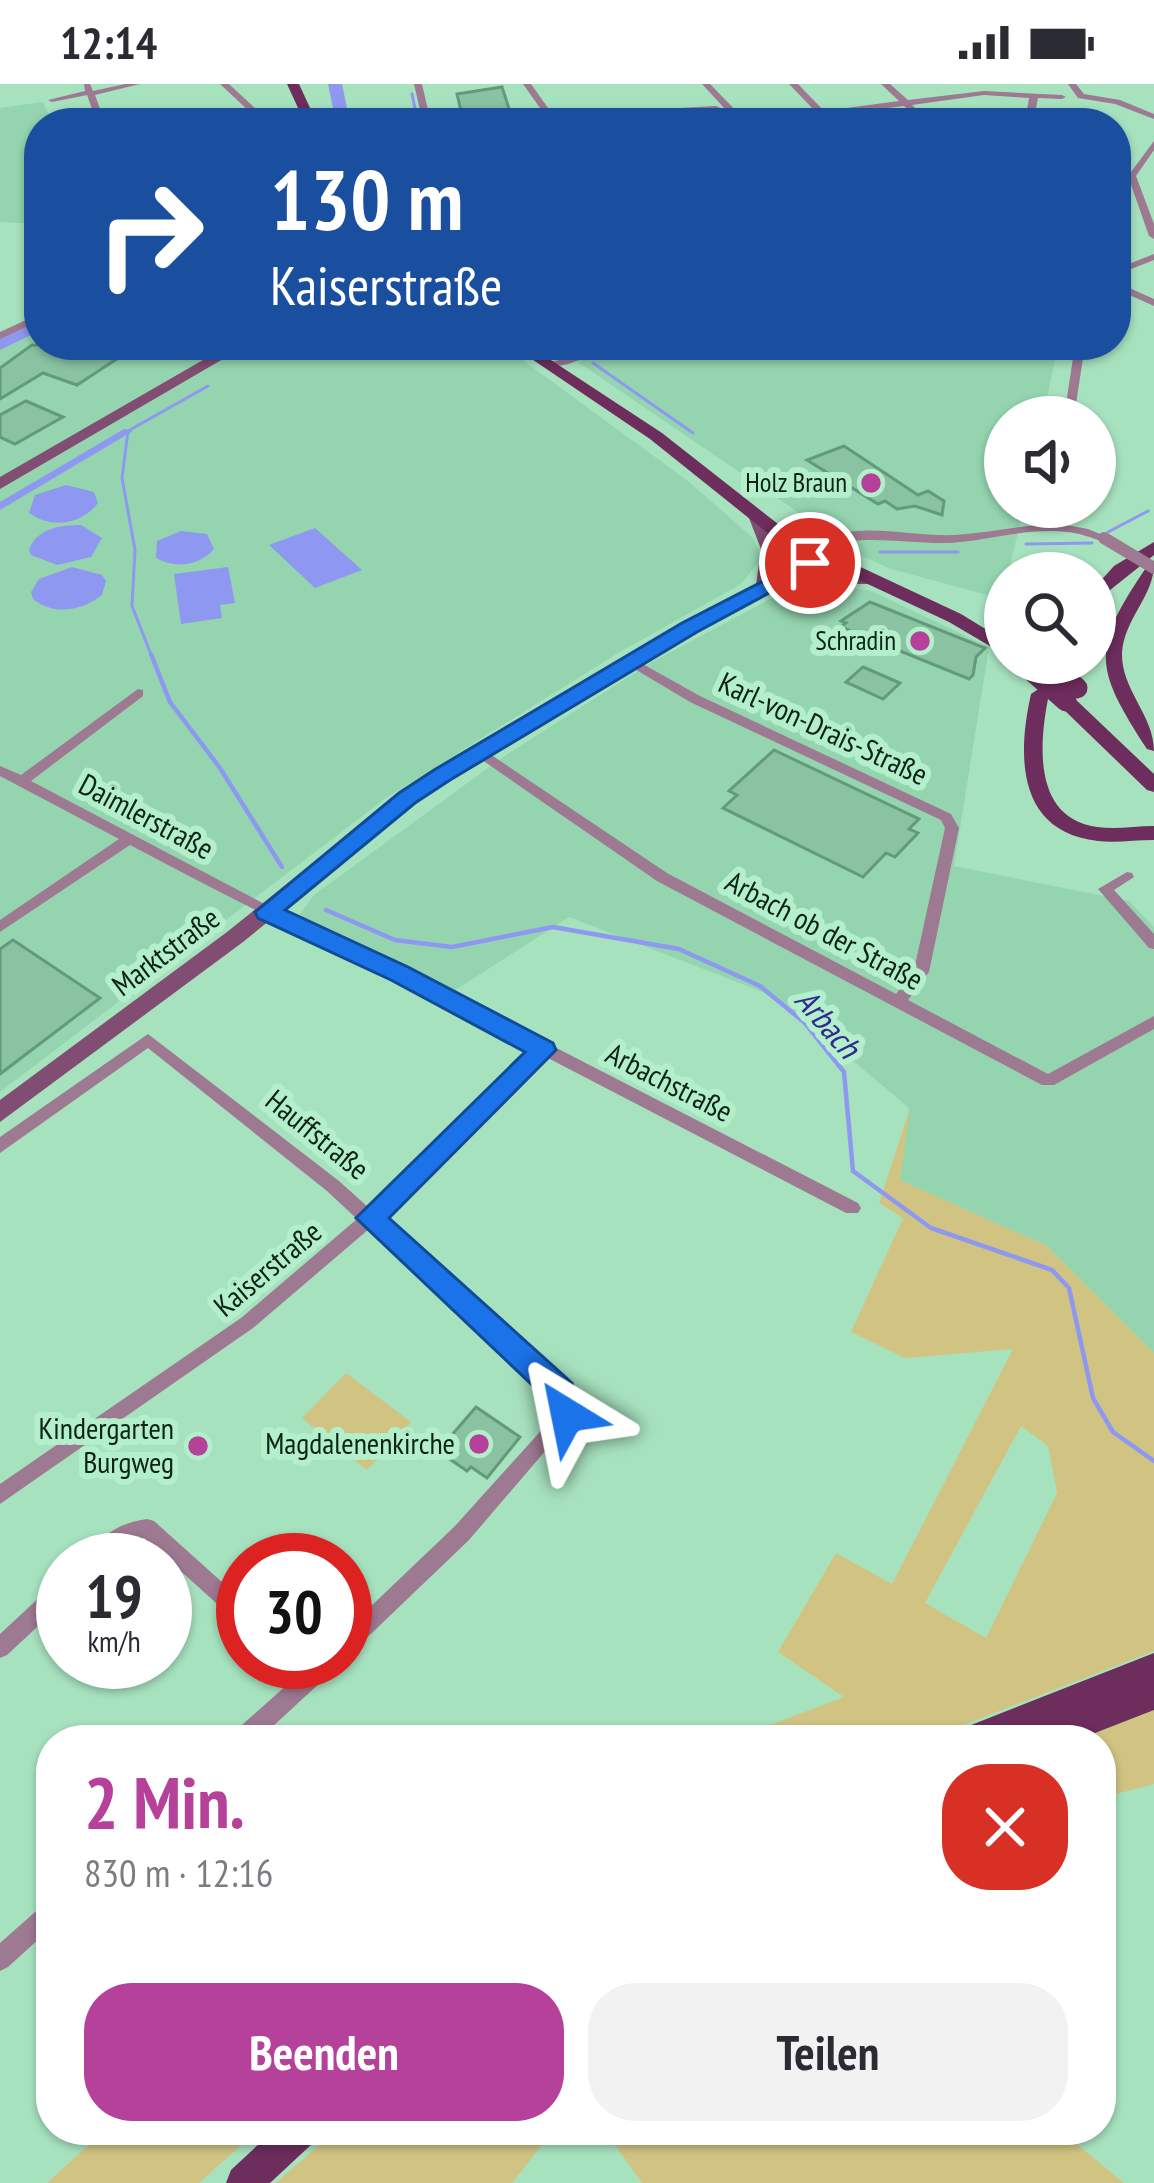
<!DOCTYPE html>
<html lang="de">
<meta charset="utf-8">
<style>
body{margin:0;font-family:"PT Sans Narrow",sans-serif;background:#f2f2f3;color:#2b2b33;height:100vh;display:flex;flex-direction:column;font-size:45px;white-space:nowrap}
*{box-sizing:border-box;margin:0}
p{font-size:39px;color:#7c7c81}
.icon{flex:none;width:66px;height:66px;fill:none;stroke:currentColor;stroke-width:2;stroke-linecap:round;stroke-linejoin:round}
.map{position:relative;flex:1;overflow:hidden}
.side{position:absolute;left:36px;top:1641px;width:1080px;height:420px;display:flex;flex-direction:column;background:#fff;border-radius:48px;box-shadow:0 3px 9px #0004}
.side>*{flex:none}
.banner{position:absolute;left:24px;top:24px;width:1107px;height:252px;border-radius:48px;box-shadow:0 3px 9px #0004;background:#1a4fa0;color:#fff;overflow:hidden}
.tools{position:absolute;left:984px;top:312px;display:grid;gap:24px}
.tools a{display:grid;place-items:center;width:132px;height:132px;border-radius:50%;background:#fff;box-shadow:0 3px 9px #0004;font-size:60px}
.speed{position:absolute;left:36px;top:1449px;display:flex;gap:24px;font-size:60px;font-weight:700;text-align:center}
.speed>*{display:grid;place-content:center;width:156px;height:156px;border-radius:50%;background:#fff;box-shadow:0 3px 9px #0004;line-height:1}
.speed small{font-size:30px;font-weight:400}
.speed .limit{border:18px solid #d22;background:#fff;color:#111}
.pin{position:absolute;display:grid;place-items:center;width:102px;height:102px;color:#fff;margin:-51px;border:6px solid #fff;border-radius:50%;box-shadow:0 3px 12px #0007}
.me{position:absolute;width:132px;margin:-66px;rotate:325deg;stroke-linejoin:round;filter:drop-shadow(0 0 9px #0008)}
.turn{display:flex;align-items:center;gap:42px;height:252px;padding:0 48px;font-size:54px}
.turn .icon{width:156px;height:156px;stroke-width:2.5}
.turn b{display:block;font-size:84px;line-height:102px}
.round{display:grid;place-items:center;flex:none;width:126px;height:126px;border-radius:48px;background:#f2f2f3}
.head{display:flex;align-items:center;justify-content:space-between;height:204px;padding:0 48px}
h1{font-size:72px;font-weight:600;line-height:90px;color:#b5419a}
.primary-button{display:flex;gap:24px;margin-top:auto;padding:24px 48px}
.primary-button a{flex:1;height:138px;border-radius:48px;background:#b5419a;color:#fff;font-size:48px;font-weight:600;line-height:138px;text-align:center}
.primary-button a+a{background:#f2f2f3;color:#2b2b33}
.status{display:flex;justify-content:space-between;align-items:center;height:84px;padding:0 60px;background:#fff;direction:ltr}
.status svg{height:33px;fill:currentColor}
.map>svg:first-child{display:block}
.built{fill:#94d5b0}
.green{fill:#d1c483;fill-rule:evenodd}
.water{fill:#8f98f0}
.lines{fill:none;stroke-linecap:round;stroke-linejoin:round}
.stream-far1{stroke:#8f98f0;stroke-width:3}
.stream{stroke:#8f98f0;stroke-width:4.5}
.canal{fill:#8f98f0;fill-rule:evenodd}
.river{fill:#8f98f0;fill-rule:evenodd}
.building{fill:#89c3a1;stroke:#629a7a;stroke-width:3}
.street{fill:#9e7992;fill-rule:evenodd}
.secondary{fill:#824d73;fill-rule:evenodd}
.primary{fill:#6d2d5d;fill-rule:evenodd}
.street-bridge{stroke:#9e7992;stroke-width:12}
.primary-bridge{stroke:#6d2d5d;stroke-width:21}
.route{fill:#1a73e8;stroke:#114b97;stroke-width:3}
.poi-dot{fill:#b5419a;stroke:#b4efcc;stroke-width:4.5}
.labels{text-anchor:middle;stroke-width:12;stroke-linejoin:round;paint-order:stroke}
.far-poi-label{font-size:27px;fill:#0c2317;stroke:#b4efcc;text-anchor:end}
.street-label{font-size:30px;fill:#0c2317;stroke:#b4efcc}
.poi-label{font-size:30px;fill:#0c2317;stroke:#b4efcc;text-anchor:end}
.water-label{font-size:33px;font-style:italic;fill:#31298e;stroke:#b4efcc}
</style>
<div class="status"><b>12:14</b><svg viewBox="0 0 49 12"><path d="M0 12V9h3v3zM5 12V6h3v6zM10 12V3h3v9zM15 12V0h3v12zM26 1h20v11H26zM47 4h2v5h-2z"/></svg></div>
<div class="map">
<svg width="1154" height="2099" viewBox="0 0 1154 2099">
<rect width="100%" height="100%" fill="#a7e2bf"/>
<!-- built -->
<g class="built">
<path d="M43,18l9,21h-13v20l-12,13 12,12v56l-39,-2v-114z"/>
<path d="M39,242v19h463l186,136 65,57 8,21 -20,25 -123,69 -232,145 -386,294v-745z"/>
<path d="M597,261h461l-15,72h-38v90h19l-19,79 -14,10 -100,-27 -29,-13 -290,-198z"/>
<path d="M798,500l71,6 120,57 -35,219 175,35 25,26v426l-107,-107 -147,-66 9,-72 -131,-110 -209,-81 -123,79 -160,-63 28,-38 189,-138 149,-95z"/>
</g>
<!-- green -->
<g class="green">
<path d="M910,1024l-10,72 147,66 107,107v298l-229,89h-195l114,-43 -66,-45 58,-99 56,31 121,-235 -108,9 -54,-26 52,-114 -24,-15zM1021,1342l27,20 9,47 -71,145 -61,-35z"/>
<path d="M346,1289l65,49 -44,48 -65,-52z"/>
<path d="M1154,1626v74l-53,14v-58h-24z"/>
<path d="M105,2046h153l-59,53h-152z"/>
<path d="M336,2046h218l-42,53h-236z"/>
<path d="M604,2046h456l64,53h-482z"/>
</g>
<!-- water -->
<g class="water">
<path d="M66,401l28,7 4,11c-17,22 -47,26 -69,10l6,-18z"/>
<path d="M81,441l21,13 -11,19 -34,8 -26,-10 -2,-6c9,-21 31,-24 52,-24z"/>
<path d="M315,444l47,42 -47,18 -46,-43z"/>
<path d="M181,447l26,3 7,15c-15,17 -39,20 -58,9l1,-17z"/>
<path d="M72,483l30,8 4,6 -4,14c-20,16 -48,21 -69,4l-2,-7 8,-13z"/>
<path d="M228,483l7,36 -15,2 2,13 -41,6 -7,-50z"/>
</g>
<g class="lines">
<!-- stream-far1 -->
<g class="stream-far1">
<path d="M412,10l6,29"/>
<path d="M593,279l100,70"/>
<path d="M1108,448l40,-21"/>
<path d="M1026,460l66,-1"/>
<path d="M880,468h78"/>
<path d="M152,573l-20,-51 3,-56 -13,-72 6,-47 80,-45"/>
</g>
<!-- stream -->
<g class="stream">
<path d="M151,570l19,48 50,66 62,99"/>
<path d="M326,826l69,30 57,7 101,-20 126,22 81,37 45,37 39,49 9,99 78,57 121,42 17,18 24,110 20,34 41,29"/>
</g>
<!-- canal -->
<path class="canal" d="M124,345l9,2 -133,79v-8z"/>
<!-- river -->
<g class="river">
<path d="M328,0h14l8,39h-14z"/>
<path d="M39,235v12l-39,19v-12z"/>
</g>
</g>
<!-- building -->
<g class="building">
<path d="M502,3l8,25 -48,3 -5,-21z"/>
<path d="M32,261h106l-61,40 -34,-12 -43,26v-31z"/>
<path d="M26,317l37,16 -48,27 -15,-7v-22z"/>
<path d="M844,362l74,49 10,-4 16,10 -2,14 -27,-9 -18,3 -12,-8 -7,3 -71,-44z"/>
<path d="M870,518l115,46 -9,9 -3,18 -4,4 -128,-52 5,-4 -5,-2z"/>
<path d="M863,583l37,16 -17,16 -37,-17z"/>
<path d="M774,666l145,69 -10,10 9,4 -23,24 -9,-4 -23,24 -140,-69 14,-13 -8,-4z"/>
<path d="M13,856l87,58 -100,76v-125z"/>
<path d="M476,1323l44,30 -33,41 -16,-11 -4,4 -29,-20z"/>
</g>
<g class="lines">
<!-- street -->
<g class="street">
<path d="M84,0h6l3,7 32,-7h15l-45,11 10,28h-8l-10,-28 -35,7 -4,-2 37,-9z"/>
<path d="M220,0h9l42,39h-9l-6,-6 -29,6h-16l40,-10z"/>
<path d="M414,0h8l9,39h-8z"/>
<path d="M523,0h8l22,31 163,-9 4,2 -4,2 -159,10v3h-6l-3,-3 -96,3 4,-3 89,-5z"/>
<path d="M702,0h8l36,37 70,-9 -27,-28h9l26,27 75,-10 -18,-17h9l18,16 76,-9 78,4 4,2 -4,2 -24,-1 -5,25h-8l4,-25 -45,-3 -72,10 20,18h-9l-19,-17 -136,17h-30z"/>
<path d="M1068,0h8l8,10 36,6 34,14v5l-39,-15 -37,-6z"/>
<path d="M1154,57v9l-18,26 18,48v15l-5,-3 -21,-60z"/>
<path d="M1154,170v6l-38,15v-6z"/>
<path d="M1116,198l38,17v7l-38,-17z"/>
<path d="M39,230v7l-39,18v-7z"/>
<path d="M591,261h13c-18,13 -41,26 -62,19l22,-5z"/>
<path d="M1075,261h10l-11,72h-10z"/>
<path d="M1049,423h12v17l27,5 22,9 -6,4c-12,-4 -24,-9 -37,-10 -41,-5 -82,10 -123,11 -45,0 -79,-9 -123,4l-6,-4c41,-24 94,-6 140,-8 32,-2 63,-9 94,-11z"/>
<path d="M632,574l68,38 251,118 8,14 -30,144 -21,28 140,74 106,-58v13l-100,56h-12l-385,-204 -185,-128 7,-4 5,1 183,123 229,121 18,-24 31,-142 -4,-8 -251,-118 -62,-37v-6z"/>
<path d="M138,605l5,1v6l-112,85 241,127 133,62 453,233 3,5 -3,5h-12l-300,-156 -165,162 188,168 7,28 -107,125 -117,112 -7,3v-24l110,-105 102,-113 -3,-16 -185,-168 -116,99 -253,176v-20l241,-166 116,-99 -30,-28 -179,-143 -148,105v-16l148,-103 191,147 30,27 164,-158c-134,-70 -270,-134 -403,-205l-130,87v-12l119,-81 -119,-63v-10l21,9z"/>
<path d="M1127,788l5,1 2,4 -20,13 40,44v15l-5,-1 -51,-59z"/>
<path d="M147,1435l7,2 89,80v23l-7,-3 -92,-83 -13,2 -22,20h-24c16,-25 33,-37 62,-41z"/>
<path d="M63,1495v24l-56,52 -7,3v-24l56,-52z"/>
<path d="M287,1578h51l-3,7 -77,71h-27l3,-8 63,-56z"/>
<path d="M51,1818v26l-43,39 -8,4v-28l43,-38z"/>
</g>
<!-- secondary -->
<g class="secondary">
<path d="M229,261h18l-247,144v-12z"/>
<path d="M757,429c21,12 24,40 17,62l60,-30 6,1v8l-37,20h64l9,5 -9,5 -81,-1 -90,49 -282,171 -171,139 -243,180v-22l227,-168 173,-139 356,-208 5,-36 -12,-31z"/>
</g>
<!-- primary -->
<g class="primary">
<path d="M287,0h12l18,39h-12z"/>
<path d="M511,261h17l134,88 130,102 169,79 44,27v14l-56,-33 -169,-79 -130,-104z"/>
<path d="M1154,458v13l-59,47v-15l19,-21z"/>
<path d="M1154,480c0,32 -30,55 -32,89 -1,37 32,62 32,98l-7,-2c-54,-83 -56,-101 1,-184z"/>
<path d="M1040,604l9,6c-10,48 -17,124 48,133 19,3 38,-1 57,-1v14c-19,0 -38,3 -56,1 -81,-9 -81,-85 -67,-147z"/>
<path d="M1066,611l7,2 81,77v18l-7,-2 -88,-85 -2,-4z"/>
<path d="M1154,1569v57l-77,30h-57l2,-4 -11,4h-55l5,-11z"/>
<path d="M274,2046h44l-5,13 -43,40h-44l5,-13z"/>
</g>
<!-- street-bridge -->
<path class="street-bridge" d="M1104,454l50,30"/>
<!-- primary-bridge -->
<g class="primary-bridge">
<path d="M1023,579l43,38"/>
<path d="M1049,579l28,25"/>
</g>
</g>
<!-- route -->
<path class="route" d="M810,473l10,6 -3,4 -120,65 -247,148 -35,23 -130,107 123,57 145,76 3,7 -167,168 183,165 11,32 -5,10 -11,4 -11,-4 -8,-25 -192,-182 169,-166 -134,-72 -133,-62 -3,-6 144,-119 35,-23 248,-147z"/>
<!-- markers -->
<g class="poi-dot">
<circle cx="871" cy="399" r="12"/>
<circle cx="920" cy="557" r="12"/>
<circle cx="479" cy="1360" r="12"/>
<circle cx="198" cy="1362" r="12"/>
</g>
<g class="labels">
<!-- far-poi labels -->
<g class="far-poi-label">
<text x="847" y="408">Holz Braun</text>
<text x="896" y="566">Schradin</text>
</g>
<!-- street labels -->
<g class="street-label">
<text transform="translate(823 645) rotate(25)" y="10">Karl-von-Drais-Straße</text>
<text transform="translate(146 733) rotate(28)" y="10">Daimlerstraße</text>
<text transform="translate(824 847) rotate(28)" y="10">Arbach ob der Straße</text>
<text transform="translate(166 868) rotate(-37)" y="10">Marktstraße</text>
<text transform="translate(669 999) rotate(27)" y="10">Arbachstraße</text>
<text transform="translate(317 1051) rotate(39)" y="10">Hauffstraße</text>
<text transform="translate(268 1185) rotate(-40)" y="10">Kaiserstraße</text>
</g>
<!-- poi labels -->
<g class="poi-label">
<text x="174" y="1355">Kindergarten<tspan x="174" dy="34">Burgweg</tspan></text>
<text x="455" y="1370">Magdalenenkirche</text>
</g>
<!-- water labels -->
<g class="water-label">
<text transform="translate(828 939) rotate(49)" y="12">Arbach</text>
</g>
</g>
</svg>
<div class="tools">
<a><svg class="icon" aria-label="sound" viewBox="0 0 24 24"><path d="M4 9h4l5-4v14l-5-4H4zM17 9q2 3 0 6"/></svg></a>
<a><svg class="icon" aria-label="search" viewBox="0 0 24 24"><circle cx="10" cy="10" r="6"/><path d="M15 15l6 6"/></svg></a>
</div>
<div class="speed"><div>19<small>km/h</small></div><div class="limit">30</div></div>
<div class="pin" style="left:810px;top:479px;background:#d93025"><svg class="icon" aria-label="arrive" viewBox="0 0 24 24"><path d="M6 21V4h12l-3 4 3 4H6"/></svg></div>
<svg class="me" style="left:567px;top:1331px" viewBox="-20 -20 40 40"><path d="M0-17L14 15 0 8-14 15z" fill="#1a73e8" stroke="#fff" stroke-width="4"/></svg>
<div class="banner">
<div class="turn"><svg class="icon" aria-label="right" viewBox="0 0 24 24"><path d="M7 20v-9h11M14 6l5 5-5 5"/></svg><div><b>130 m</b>Kaiserstraße</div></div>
</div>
<section class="side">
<div class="head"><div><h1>2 Min.</h1><p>830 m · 12:16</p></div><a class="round" style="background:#d93025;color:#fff"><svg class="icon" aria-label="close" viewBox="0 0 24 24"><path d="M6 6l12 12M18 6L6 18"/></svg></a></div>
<div class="primary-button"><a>Beenden</a><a>Teilen</a></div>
</section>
</div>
